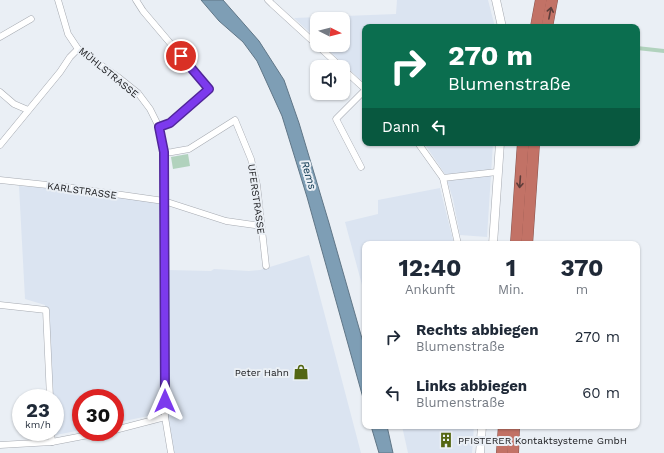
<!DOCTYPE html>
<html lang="de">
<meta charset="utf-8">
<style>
body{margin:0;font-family:"Work Sans",sans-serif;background:#f6f6f7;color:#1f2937;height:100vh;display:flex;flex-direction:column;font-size:15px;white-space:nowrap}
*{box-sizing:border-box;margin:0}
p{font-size:13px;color:#747a83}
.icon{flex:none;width:22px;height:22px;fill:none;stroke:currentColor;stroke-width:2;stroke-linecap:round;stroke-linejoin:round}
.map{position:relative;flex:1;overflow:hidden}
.details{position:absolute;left:362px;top:241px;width:278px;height:188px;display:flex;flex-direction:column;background:#fff;border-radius:8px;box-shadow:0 1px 3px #0004}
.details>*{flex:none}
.top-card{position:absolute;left:362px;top:24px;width:278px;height:122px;border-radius:8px;box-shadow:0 1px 3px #0004;background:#0b6e4f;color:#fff;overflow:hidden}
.needle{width:26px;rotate:96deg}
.tools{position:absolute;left:310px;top:12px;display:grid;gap:8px}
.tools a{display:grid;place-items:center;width:40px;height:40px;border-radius:8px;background:#fff;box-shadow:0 1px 3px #0004;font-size:20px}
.speed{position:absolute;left:12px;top:389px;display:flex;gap:8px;font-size:20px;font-weight:700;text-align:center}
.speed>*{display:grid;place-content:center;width:52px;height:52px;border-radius:50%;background:#fff;box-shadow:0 1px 3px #0004;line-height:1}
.speed small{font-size:10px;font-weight:400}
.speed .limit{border:6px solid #d22;background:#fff;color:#111}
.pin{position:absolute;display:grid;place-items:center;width:34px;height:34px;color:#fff;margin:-17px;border:2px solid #fff;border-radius:50%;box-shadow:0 1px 4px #0007}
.me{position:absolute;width:44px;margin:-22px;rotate:0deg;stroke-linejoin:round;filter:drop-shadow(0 0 3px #0008)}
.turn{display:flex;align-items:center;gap:14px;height:84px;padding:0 20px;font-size:18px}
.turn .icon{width:52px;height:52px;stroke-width:2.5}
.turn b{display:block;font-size:28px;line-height:34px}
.then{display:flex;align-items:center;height:38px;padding:0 20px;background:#0003;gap:8px;font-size:15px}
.eta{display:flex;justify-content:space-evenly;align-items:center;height:68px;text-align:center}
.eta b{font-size:24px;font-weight:700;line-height:28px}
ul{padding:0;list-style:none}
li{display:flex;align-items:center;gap:12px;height:56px;padding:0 20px}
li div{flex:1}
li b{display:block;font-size:15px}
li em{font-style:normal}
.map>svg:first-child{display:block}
.built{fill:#dbe4f1}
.green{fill:#b1d2bd}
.water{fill:#7e9eb5;stroke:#607687}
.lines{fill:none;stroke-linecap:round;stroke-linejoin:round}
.street-casing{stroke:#a6aab1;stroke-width:7}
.secondary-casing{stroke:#a6aab1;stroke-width:9}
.highway-casing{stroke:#87534c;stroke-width:12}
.street{stroke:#fff;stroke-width:6}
.secondary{stroke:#fff;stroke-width:8}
.highway{stroke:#c27266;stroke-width:11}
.oneway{stroke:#5d3d3a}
.route-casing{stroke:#51269a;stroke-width:10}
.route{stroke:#7c3aed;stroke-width:7}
.labels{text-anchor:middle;stroke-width:4;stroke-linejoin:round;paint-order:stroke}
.street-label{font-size:10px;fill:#191a1d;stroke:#eaeff5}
.poi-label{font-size:10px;fill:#191a1d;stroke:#eaeff5;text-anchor:end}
.water-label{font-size:11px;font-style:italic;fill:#08324b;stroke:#eaeff5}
</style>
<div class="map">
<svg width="664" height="453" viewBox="0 0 664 453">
<rect width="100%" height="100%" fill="#eaeff5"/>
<!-- built -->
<g class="built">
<path d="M397,0h91l7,27h-130v57l-42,-39h20v-26h-26v20l-23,-21 102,-4z"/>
<path d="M424,143h69l-6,94 -27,-2 -7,-36 -8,-25z"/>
<path d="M19,186l46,3 102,14 -1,29 1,38 44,1 3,-2 35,2 11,-1 49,-15 52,198h-187l-7,-41 -52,11v-25h-34v32l-30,6v-4h4v-34h-5l-5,-93 -20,-6z"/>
<path d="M440,188l14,56h-89v52l-20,-74 33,-8v-14z"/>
<path d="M402,426h72l-2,27h-64z"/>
</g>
<!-- green -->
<g class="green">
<path d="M637,46l27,3v4l-27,-3z"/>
<path d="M188,154l2,12 -17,3 -2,-12z"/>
</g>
<!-- water -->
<g class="water">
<path d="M201,0h22l36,41 25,39 15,43 30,100 36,126v56l-58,-208 -25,-81 -25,-55 -14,-19 -24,-21z"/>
<path d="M371,426h16l6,27h-14z"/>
</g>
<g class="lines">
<defs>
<g id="street">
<path d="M58,0l10,34 10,15 40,28 20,16 12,16 9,18 5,26 1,264 6,36"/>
<path d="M136,0l7,11 66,78 -39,34 -11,4"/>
<path d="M268,0l4,4 69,63"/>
<path d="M0,37l31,-18"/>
<path d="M343,69l22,20"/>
<path d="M0,92l14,12 14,6"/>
<path d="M418,143l25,35 54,-6"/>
<path d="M0,145l60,-73 10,-15 8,-8"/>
<path d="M164,153l8,-1 17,-3 46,-29 16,39 6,26 9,81"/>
<path d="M361,167l-25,-48 29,-29"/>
<path d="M443,178l15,66"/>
<path d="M0,180l66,7 98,14 62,20 35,5"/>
<path d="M0,305l46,5 4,88"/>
<path d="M115,430l50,-13"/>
<path d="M51,432l1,10"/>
<path d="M0,445l52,-3 52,-10"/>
</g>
<g id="secondary">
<path d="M496,0l6,27"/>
<path d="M493,244l7,-101"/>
<path d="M480,453l2,-27"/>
</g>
<g id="highway">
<path d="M536,27l5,-27"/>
<path d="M547,27l5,-27"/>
<path d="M516,244l7,-101"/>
<path d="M527,244l7,-101"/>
<path d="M502,453l2,-27"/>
<path d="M513,453l1,-27"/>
</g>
</defs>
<!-- street casing -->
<use href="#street" class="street-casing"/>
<!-- secondary casing -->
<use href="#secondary" class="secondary-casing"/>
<!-- highway casing -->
<use href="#highway" class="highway-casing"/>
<!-- street -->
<use href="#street" class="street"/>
<!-- secondary -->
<use href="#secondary" class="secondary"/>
<!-- highway -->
<use href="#highway" class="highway"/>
</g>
<!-- one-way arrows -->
<defs><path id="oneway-shaft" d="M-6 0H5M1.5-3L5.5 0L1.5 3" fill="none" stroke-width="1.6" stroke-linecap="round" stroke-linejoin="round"/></defs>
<g class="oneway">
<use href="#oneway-shaft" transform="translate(550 13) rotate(-79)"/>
<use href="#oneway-shaft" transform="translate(520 182) rotate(94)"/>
</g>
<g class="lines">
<defs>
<path id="route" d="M165,401l-1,-249 -5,-25 11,-4 39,-34 -28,-33"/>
</defs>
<!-- route casing -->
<use href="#route" class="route-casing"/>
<!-- route -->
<use href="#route" class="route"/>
</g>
<!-- icons -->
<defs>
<symbol id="shop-bare" viewBox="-9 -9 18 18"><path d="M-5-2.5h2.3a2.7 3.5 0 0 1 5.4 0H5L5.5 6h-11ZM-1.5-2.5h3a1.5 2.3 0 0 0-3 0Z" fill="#536612" stroke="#eaeff5" stroke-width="2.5" paint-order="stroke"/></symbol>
<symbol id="building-bare" viewBox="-9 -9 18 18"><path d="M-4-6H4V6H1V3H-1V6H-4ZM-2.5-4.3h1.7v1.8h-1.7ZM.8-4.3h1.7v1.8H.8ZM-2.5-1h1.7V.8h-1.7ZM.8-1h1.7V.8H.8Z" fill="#536612" stroke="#eaeff5" stroke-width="2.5" paint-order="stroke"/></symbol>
</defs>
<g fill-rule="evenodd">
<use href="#shop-bare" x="290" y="361" width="22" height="22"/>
<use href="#building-bare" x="435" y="429" width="22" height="22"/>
</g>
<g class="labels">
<!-- street labels -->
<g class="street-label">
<text transform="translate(109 72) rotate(39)" y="4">MÜHLSTRASSE</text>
<text transform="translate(82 190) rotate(8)" y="4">KARLSTRASSE</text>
<text transform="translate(257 199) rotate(82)" y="4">UFERSTRASSE</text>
</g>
<!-- poi labels -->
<g class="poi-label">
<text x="289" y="376">Peter Hahn</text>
<text x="458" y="444" text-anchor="start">PFISTERER Kontaktsysteme GmbH</text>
</g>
<!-- water labels -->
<g class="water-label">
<text transform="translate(309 175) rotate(73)" y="4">Rems</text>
</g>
</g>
</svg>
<div class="tools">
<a><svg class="needle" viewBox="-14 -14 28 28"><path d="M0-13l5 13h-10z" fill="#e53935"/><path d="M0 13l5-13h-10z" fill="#747a83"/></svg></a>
<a><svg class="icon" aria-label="sound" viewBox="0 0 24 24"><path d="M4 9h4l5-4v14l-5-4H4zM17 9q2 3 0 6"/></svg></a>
</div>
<div class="speed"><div>23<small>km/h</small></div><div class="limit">30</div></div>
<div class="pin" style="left:181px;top:56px;background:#d93025"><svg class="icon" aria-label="arrive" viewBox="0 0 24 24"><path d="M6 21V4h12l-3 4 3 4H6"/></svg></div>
<svg class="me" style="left:165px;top:401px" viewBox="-20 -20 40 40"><path d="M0-17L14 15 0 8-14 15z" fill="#7c3aed" stroke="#fff" stroke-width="4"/></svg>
<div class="top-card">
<div class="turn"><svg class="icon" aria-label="right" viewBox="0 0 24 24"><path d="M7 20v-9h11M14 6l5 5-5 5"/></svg><div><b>270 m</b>Blumenstraße</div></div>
<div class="then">Dann<svg class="icon" aria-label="left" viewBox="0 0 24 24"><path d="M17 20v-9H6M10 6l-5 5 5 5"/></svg></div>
</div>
<section class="details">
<div class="eta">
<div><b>12:40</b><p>Ankunft</p></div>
<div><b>1</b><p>Min.</p></div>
<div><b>370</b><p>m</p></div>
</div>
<ul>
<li><svg class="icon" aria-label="right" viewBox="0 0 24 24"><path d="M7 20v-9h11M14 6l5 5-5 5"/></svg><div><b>Rechts abbiegen</b><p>Blumenstraße</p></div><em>270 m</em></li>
<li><svg class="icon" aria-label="left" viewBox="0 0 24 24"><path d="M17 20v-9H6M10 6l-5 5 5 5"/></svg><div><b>Links abbiegen</b><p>Blumenstraße</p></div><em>60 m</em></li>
</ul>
</section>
</div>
